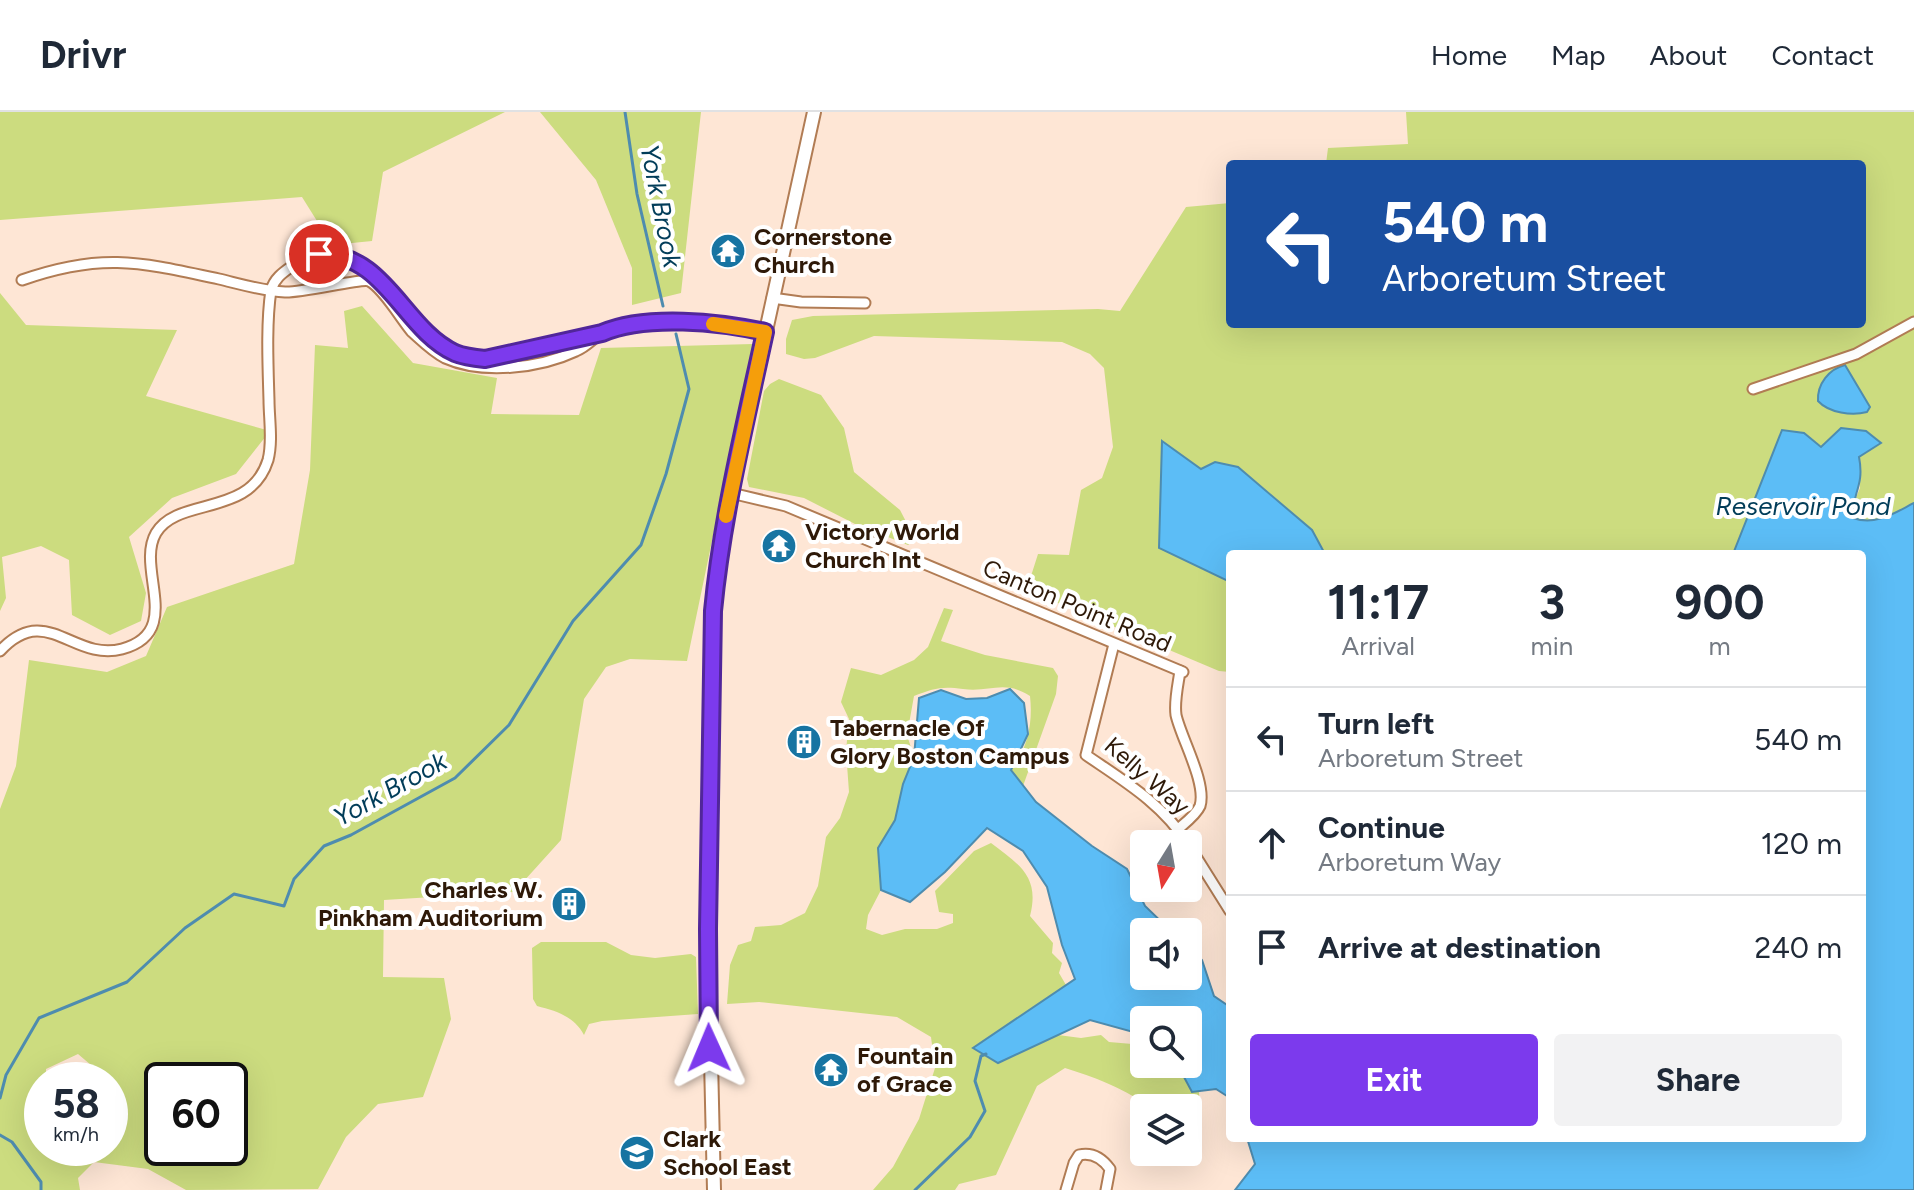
<!DOCTYPE html>
<style>
body{margin:0;font-family:Figtree,sans-serif;background:#f2f2f3;color:#1f2937;height:100vh;display:flex;flex-direction:column;font-size:30px;white-space:nowrap}
*{box-sizing:border-box;margin:0}
p{font-size:26px;color:#747a83}
.icon{flex:none;width:44px;height:44px;fill:none;stroke:currentColor;stroke-width:2;stroke-linecap:round;stroke-linejoin:round}
.map{position:relative;flex:1;overflow:hidden}
.panel{position:absolute;left:1226px;top:438px;width:640px;height:592px;display:flex;flex-direction:column;background:#fff;border-radius:8px;box-shadow:0 8px 32px #0002}
.panel>*{flex:none}
.banner{position:absolute;left:1226px;top:48px;width:640px;height:168px;border-radius:8px;box-shadow:0 8px 32px #0002;background:#1a4fa0;color:#fff;overflow:hidden}
.needle{width:52px;rotate:191deg}
.fabs{position:absolute;left:1130px;top:718px;display:grid;gap:16px}
.fabs a{display:grid;place-items:center;width:72px;height:72px;border-radius:8px;background:#fff;box-shadow:0 8px 32px #0002;font-size:40px}
.speed{position:absolute;left:24px;top:950px;display:flex;gap:16px;font-size:40px;font-weight:700;text-align:center}
.speed>*{display:grid;place-content:center;width:104px;height:104px;border-radius:50%;background:#fff;box-shadow:0 8px 32px #0002;line-height:1}
.speed small{font-size:20px;font-weight:400}
.speed .limit{border:4px solid #111;border-radius:12px;background:#fff;color:#111}
.pin{position:absolute;display:grid;place-items:center;width:68px;height:68px;color:#fff;margin:-34px;border:4px solid #fff;border-radius:50%;box-shadow:0 2px 8px #0007}
.me{position:absolute;width:88px;margin:-44px;rotate:359deg;stroke-linejoin:round;filter:drop-shadow(0 0 6px #0008)}
.turn{display:flex;align-items:center;gap:28px;height:168px;padding:0 24px;font-size:36px}
.turn .icon{width:104px;height:104px;stroke-width:2.5}
.turn b{display:block;font-size:56px;line-height:68px}
.eta{display:flex;justify-content:space-evenly;align-items:center;height:136px;text-align:center}
.eta b{font-size:48px;font-weight:700;line-height:56px}
.primary-button{display:flex;gap:16px;margin-top:auto;padding:16px 24px}
.primary-button a{flex:1;height:92px;border-radius:8px;background:#7c3aed;color:#fff;font-size:32px;font-weight:700;line-height:92px;text-align:center}
.primary-button a+a{background:#f2f2f3;color:#1f2937}
ul{padding:0;list-style:none}
li{display:flex;align-items:center;gap:24px;height:104px;padding:0 24px;border-top:2px solid #e0e1e3}
li div{flex:1}
li b{display:block;font-size:30px}
li em{font-style:normal}
header{display:flex;align-items:center;gap:48px;box-sizing:border-box;height:112px;padding:0 40px;background:#fff;border-bottom:2px solid #e0e1e3}
header strong{font-size:38px}
nav{display:flex;gap:44px;margin-inline-start:auto;font-size:28px}
.map>svg:first-child{display:block}
.green{fill:#ccdc7f;fill-rule:evenodd}
.water{fill:#5cbdf6;stroke:#4e8caf;stroke-width:2}
.lines{fill:none;stroke-linecap:round;stroke-linejoin:round}
.stream{stroke:#4e8caf;stroke-width:3}
.minor-casing{stroke:#b17c54;stroke-width:13}
.major-casing{stroke:#b17c54;stroke-width:16}
.minor{stroke:#fff;stroke-width:9}
.major{stroke:#fff;stroke-width:12}
.route-casing{stroke:#51269a;stroke-width:20}
.route{stroke:#7c3aed;stroke-width:14}
.slow{stroke:#f59e0b;stroke-width:14}
.labels{text-anchor:middle;stroke-width:8;stroke-linejoin:round;paint-order:stroke}
.poi-label{font-size:24px;font-weight:bold;fill:#2e1908;stroke:#fff;text-anchor:start}
.street-label{font-size:24px;fill:#2e1908;stroke:#fff}
.water-label{font-size:26px;font-style:italic;fill:#023d59;stroke:#fff}
</style>
<header>
<strong>Drivr</strong>
<nav><a>Home</a><a>Map</a><a>About</a><a>Contact</a></nav>
</header>
<div class="map">
<svg width="1914" height="1078" viewBox="0 0 1914 1078">
<rect width="100%" height="100%" fill="#fee6d5"/>
<!-- green -->
<g class="green">
<path d="M0,0h505l-122,60 -11,69 -40,4 -30,-48 -302,23z"/>
<path d="M540,0h161l-20,181 -49,12v-37l-36,-88z"/>
<path d="M1406,0h508v391c-21,11 -38,22 -62,15v-11l8,-19 -1,-31 22,-14 -60,4 -17,-14 -31,19 -40,102h-408l-13,-24 -111,-61 -39,-28 -3,106 71,35v90l-11,-1 -199,-84 11,-11 7,-22 31,1 12,-65 21,-12 11,-31 -9,-79 -14,-14 -28,-12 -188,-6 -59,22 -11,1 -18,-5v-15l6,-19 21,-4 285,-7 22,2 66,-104 44,-4v121h632v-160h-536l2,-16 80,-4z"/>
<path d="M0,181l26,32 151,5 -31,66 124,35 -34,43 -64,24 -43,39 17,56 -5,28 -31,14 -38,-20 -3,-55 -28,-14 -39,11 4,41 -6,13z"/>
<path d="M362,194l51,57 84,15 -6,36 88,1 22,-67 152,-4 -66,317 -57,-2 -24,8 -22,32 -23,141 -47,52 -130,8 -1,77 61,1 7,41 -28,78 -45,7 -32,33 -28,52 -132,1 -38,-21 -54,-7 -16,16 2,12h-80v-381l16,-43 13,-106 78,12 39,-16 21,-49 127,-43 16,-94 5,-125 33,3 -4,-37zM78,942l20,17 2,9h10v68h-68v-68h4v-11zM230,968v68h-68v-68z"/>
<path d="M779,267l42,16 23,33 10,44 46,38 15,29 -7,6 -53,-21 -51,-26 -55,-11 -2,-8 17,-88 6,-7z"/>
<path d="M944,496l9,2 -12,31 44,14 68,13 5,8 -2,18 -33,92 -12,-16c17,-22 22,-47 19,-74 -26,-17 -41,-3 -67,-7 -21,-3 -29,-1 -49,7l-7,39 7,22 -11,27 -8,36 -17,28 3,42 -13,25 -2,14 16,6 23,-6h32l16,-6v-9l-14,-2 -4,-21 39,-40 17,-8c29,22 49,34 39,73l23,27 -1,10 10,10 -3,10 7,12 -92,62 24,16 60,-28 23,3 20,-3 8,7 35,3v19h33l15,27h7l1,37 -13,29 -13,4 -4,-9h18v-44h-42v-4c-26,-17 -52,-27 -81,-36l-28,18 -41,89 -37,9 -4,6h-82l20,-23 26,-48 16,-51 -4,-31 -34,-20 -138,-15 -32,2 3,-39 8,-20 13,-4 4,-14 26,-2 24,-12 13,-27 8,-49 14,-19 9,-26 -3,-41 3,-32 -8,-17 10,-34 30,7 33,-15 14,-13z"/>
<path d="M541,830h65l25,13 24,3 36,-4 5,3 2,57 -96,7 -13,3 -5,11c-10,-19 -28,-24 -47,-29l-4,-7 -1,-51z"/>
</g>
<!-- water -->
<g class="water">
<path d="M1845,253l25,42 -3,5c-15,4 -38,1 -49,-11 -1,-17 11,-32 27,-36z"/>
<path d="M1841,316l25,3 15,12 -22,14c6,30 -8,37 -6,61 23,8 41,-5 61,-15v687h-679l20,-26 -8,-26h615v-584h-129l49,-124 22,3 17,14z"/>
<path d="M1162,329l39,28 14,-7 23,5 74,63 13,24h-95v28l-71,-34z"/>
<path d="M1010,577l14,14 4,31 -17,36 25,32 56,44 35,23 18,37 27,26h-28v44h44v-29l14,13 12,36 16,11v91l-14,-9 -24,3 -15,-28h11v-44h-44v15l-54,-15 -92,43 -25,-15 102,-69 -13,-34 -15,-58 -24,-36 -36,-23 -42,44 -35,30 -29,-12 -3,-42 17,-28 8,-36 11,-27 5,-59 22,-8 25,9 21,-1z"/>
</g>
<g class="lines">
<!-- stream -->
<g class="stream">
<path d="M625,0l12,82 26,112"/>
<path d="M0,986l6,-23 33,-57 88,-36 58,-54 49,-34 50,12 10,-27 30,-33 27,-11 104,-57 54,-53 64,-104 68,-76 25,-71 23,-85 -13,-55"/>
<path d="M0,1023l12,7 29,40v8"/>
<path d="M915,1078l55,-53 15,-26 -10,-30 6,-25 5,-2"/>
</g>
<defs>
<g id="minor">
<path d="M22,168c80,-28 118,-18 197,-1 21,5 44,12 66,13 17,1 77,-14 84,-11 14,7 32,38 43,51 10,9 21,20 33,26 38,17 95,10 131,-7 8,-3 14,-9 20,-14"/>
<path d="M772,186l29,4 64,1"/>
<path d="M1753,277l103,-35 58,-32"/>
<path d="M731,381l55,13 397,166"/>
<path d="M1114,532l-28,111c38,26 77,49 102,89"/>
<path d="M0,539c46,-50 73,11 122,-2 63,-17 13,-80 34,-116 22,-37 94,-15 112,-73 5,-19 1,-41 1,-60 -1,-34 -3,-77 2,-110 4,-13 13,-18 24,-26 61,-43 113,57 155,86 10,7 23,8 35,9l117,-26c44,-19 118,-11 163,-1"/>
<path d="M1178,717c7,-6 18,-14 22,-23 7,-23 -19,-68 -24,-91 -2,-14 2,-30 4,-44"/>
<path d="M1188,732l42,67"/>
<path d="M1066,1078l8,-27 5,-8c13,-3 23,3 31,14l-4,21"/>
</g>
<path id="major" d="M714,1078l-6,-261 4,-313 5,-49 11,-63 86,-392"/>
</defs>
<!-- minor casing -->
<use href="#minor" class="minor-casing"/>
<!-- major casing -->
<use href="#major" class="major-casing"/>
<!-- minor -->
<use href="#minor" class="minor"/>
<!-- major -->
<use href="#major" class="major"/>
</g>
<g class="lines">
<defs>
<path id="route" d="M319,142c67,-1 84,75 136,99 10,4 20,5 30,6l117,-26c44,-19 118,-11 163,-1 -20,92 -43,185 -52,279l-5,318 1,119"/>
</defs>
<!-- route casing -->
<use href="#route" class="route-casing"/>
<!-- route -->
<use href="#route" class="route"/>
<!-- slow -->
<path class="slow" d="M713,212l52,8 -39,184"/>
</g>
<!-- icons -->
<defs>
<symbol id="temple-disc" viewBox="-11 -11 22 22"><circle r="9.5" fill="#1774a2" stroke="#fff"/><path d="M0-6L5-2H3V0L6.5 2.5H4V6H1.5V3h-3V6H-4V2.5H-6.5L-3 0V-2H-5Z" fill="#fff"/></symbol>
<symbol id="building-disc" viewBox="-11 -11 22 22"><circle r="9.5" fill="#1774a2" stroke="#fff"/><path d="M-4-6H4V6H1V3H-1V6H-4ZM-2.5-4.3h1.7v1.8h-1.7ZM.8-4.3h1.7v1.8H.8ZM-2.5-1h1.7V.8h-1.7ZM.8-1h1.7V.8H.8Z" fill="#fff"/></symbol>
<symbol id="school-disc" viewBox="-11 -11 22 22"><circle r="9.5" fill="#1774a2" stroke="#fff"/><path d="M0-5L7-2L0 1L-7-2ZM-4 1L0 2.5L4 1V4Q0 6-4 4Z" fill="#fff"/></symbol>
</defs>
<g fill-rule="evenodd">
<use href="#temple-disc" x="708" y="119" width="40" height="40"/>
<use href="#temple-disc" x="759" y="414" width="40" height="40"/>
<use href="#building-disc" x="784" y="610" width="40" height="40"/>
<use href="#building-disc" x="549" y="772" width="40" height="40"/>
<use href="#temple-disc" x="811" y="938" width="40" height="40"/>
<use href="#school-disc" x="617" y="1021" width="40" height="40"/>
</g>
<g class="labels">
<!-- poi labels -->
<g class="poi-label">
<text x="754" y="133">Cornerstone<tspan x="754" dy="28">Church</tspan></text>
<text x="805" y="428">Victory World<tspan x="805" dy="28">Church Int</tspan></text>
<text x="830" y="624">Tabernacle Of<tspan x="830" dy="28">Glory Boston Campus</tspan></text>
<text x="543" y="786" text-anchor="end">Charles W.<tspan x="543" dy="28">Pinkham Auditorium</tspan></text>
<text x="857" y="952">Fountain<tspan x="857" dy="28">of Grace</tspan></text>
<text x="663" y="1035">Clark<tspan x="663" dy="28">School East</tspan></text>
</g>
<!-- street labels -->
<g class="street-label">
<text transform="translate(1077 494) rotate(23)" y="8">Canton Point Road</text>
<text transform="translate(1147 664) rotate(41)" y="8">Kelly Way</text>
</g>
<!-- water labels -->
<g class="water-label">
<text transform="translate(661 94) rotate(79)" y="9">York Brook</text>
<text x="1803" y="403">Reservoir Pond</text>
<text transform="translate(390 677) rotate(-29)" y="9">York Brook</text>
</g>
</g>
</svg>
<div class="fabs">
<a><svg class="needle" viewBox="-14 -14 28 28"><path d="M0-13l5 13h-10z" fill="#e53935"/><path d="M0 13l5-13h-10z" fill="#747a83"/></svg></a>
<a><svg class="icon" aria-label="sound" viewBox="0 0 24 24"><path d="M4 9h4l5-4v14l-5-4H4zM17 9q2 3 0 6"/></svg></a>
<a><svg class="icon" aria-label="search" viewBox="0 0 24 24"><circle cx="10" cy="10" r="6"/><path d="M15 15l6 6"/></svg></a>
<a><svg class="icon" aria-label="layers" viewBox="0 0 24 24"><path d="M12 4l9 5-9 5-9-5zM3 14l9 5 9-5"/></svg></a>
</div>
<div class="speed"><div>58<small>km/h</small></div><div class="limit">60</div></div>
<div class="pin" style="left:319px;top:142px;background:#d93025"><svg class="icon" aria-label="arrive" viewBox="0 0 24 24"><path d="M6 21V4h12l-3 4 3 4H6"/></svg></div>
<svg class="me" style="left:709px;top:936px" viewBox="-20 -20 40 40"><path d="M0-17L14 15 0 8-14 15z" fill="#7c3aed" stroke="#fff" stroke-width="4"/></svg>
<div class="banner">
<div class="turn"><svg class="icon" aria-label="left" viewBox="0 0 24 24"><path d="M17 20v-9H6M10 6l-5 5 5 5"/></svg><div><b>540 m</b>Arboretum Street</div></div>
</div>
<section class="panel">
<div class="eta">
<div><b>11:17</b><p>Arrival</p></div>
<div><b>3</b><p>min</p></div>
<div><b>900</b><p>m</p></div>
</div>
<ul>
<li><svg class="icon" aria-label="left" viewBox="0 0 24 24"><path d="M17 20v-9H6M10 6l-5 5 5 5"/></svg><div><b>Turn left</b><p>Arboretum Street</p></div><em>540 m</em></li>
<li><svg class="icon" aria-label="ahead" viewBox="0 0 24 24"><path d="M12 20V5M6 11l6-6 6 6"/></svg><div><b>Continue</b><p>Arboretum Way</p></div><em>120 m</em></li>
<li><svg class="icon" aria-label="arrive" viewBox="0 0 24 24"><path d="M6 21V4h12l-3 4 3 4H6"/></svg><div><b>Arrive at destination</b></div><em>240 m</em></li>
</ul>
<div class="primary-button"><a>Exit</a><a>Share</a></div>
</section>
</div>
